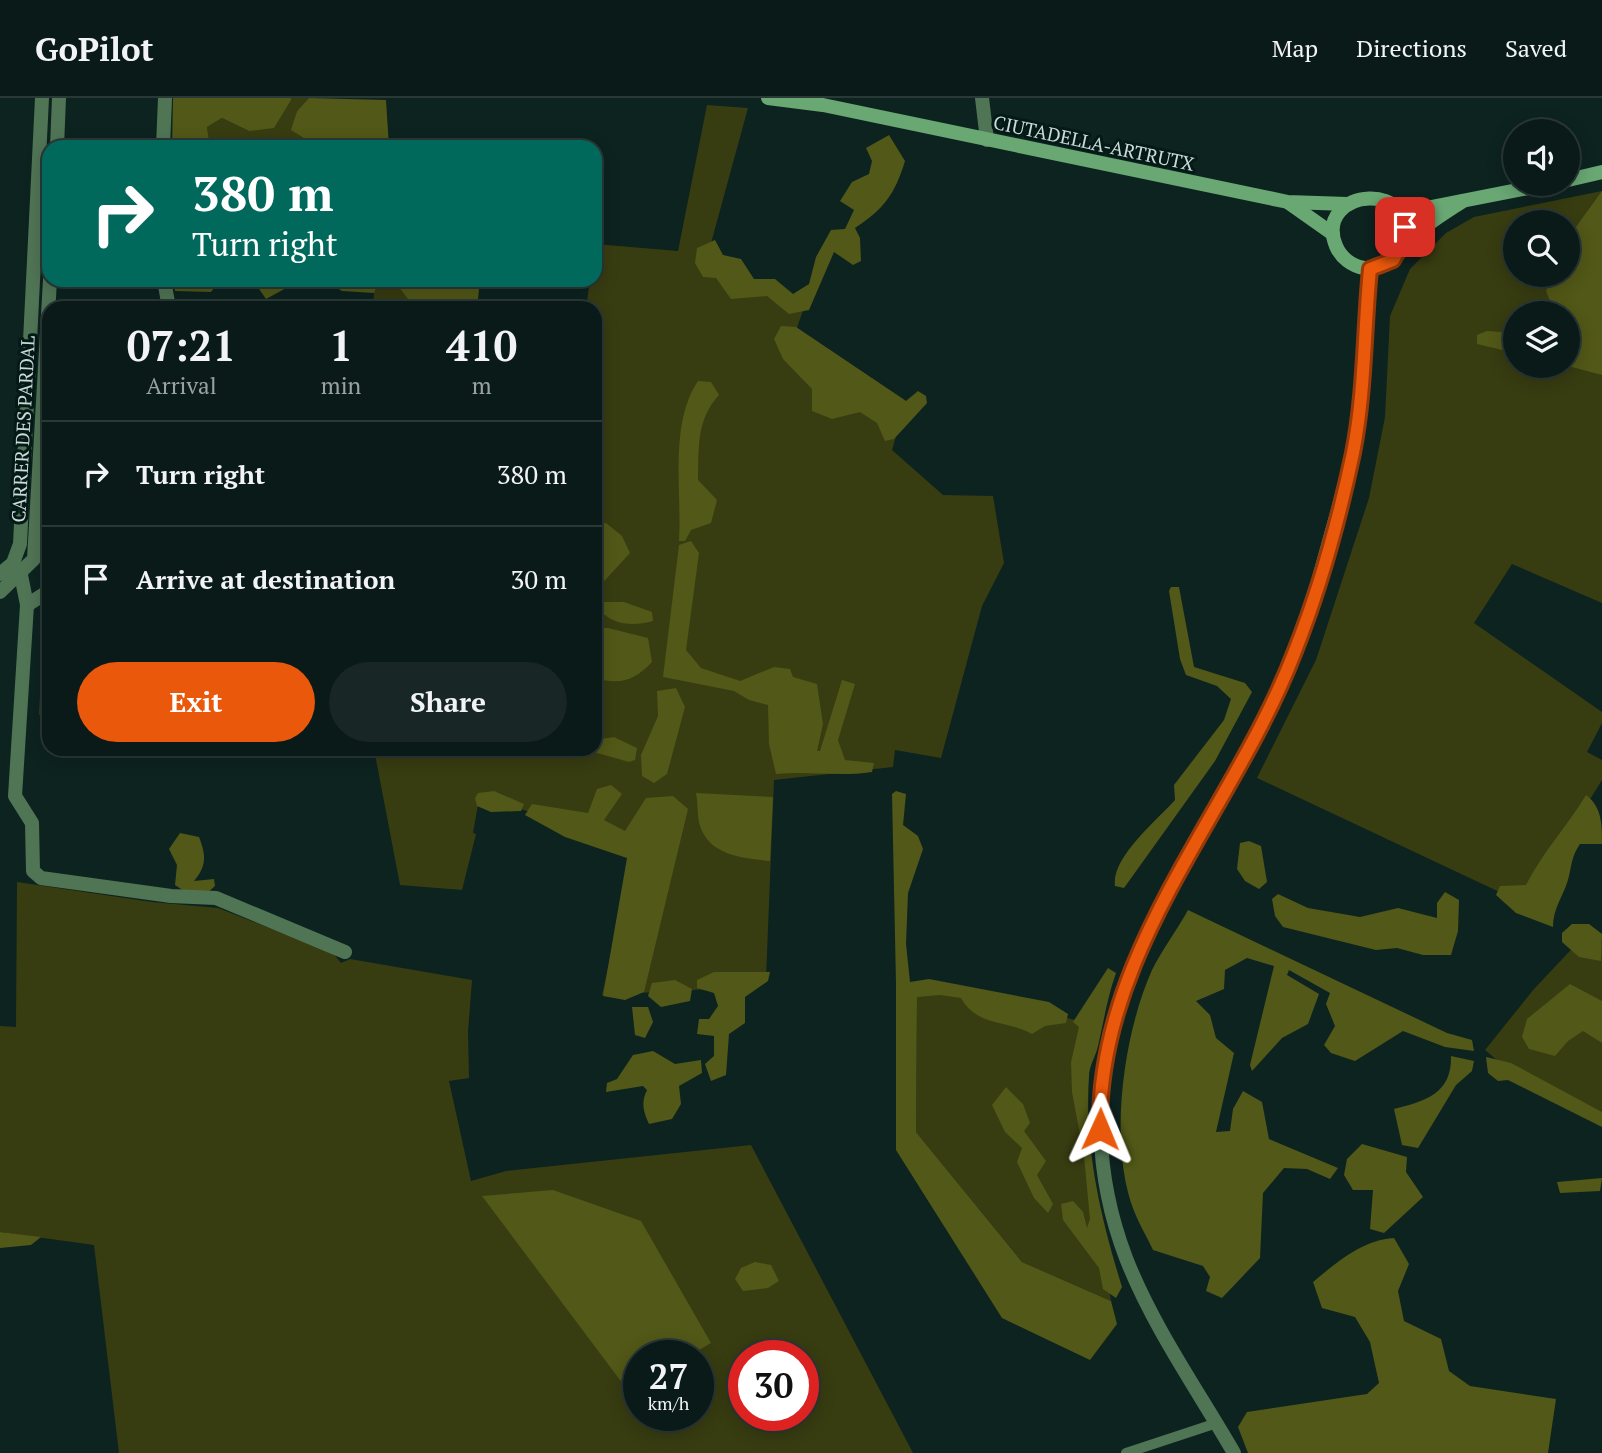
<!DOCTYPE html>
<style>
body{margin:0;font-family:"PT Serif",serif;background:#182725;color:#f1f3f6;height:100vh;display:flex;flex-direction:column;font-size:26px;white-space:nowrap}
*{box-sizing:border-box;margin:0}
p{font-size:23px;color:#99a1a2}
.icon{flex:none;width:38px;height:38px;fill:none;stroke:currentColor;stroke-width:2;stroke-linecap:round;stroke-linejoin:round}
.map{position:relative;flex:1;overflow:hidden}
.sheet{position:absolute;left:42px;top:203px;width:560px;height:455px;display:flex;flex-direction:column;background:#0a1a18;border-radius:21px;box-shadow:0 4px 18px #0003,0 0 0 2px #2a3837}
.sheet>*{flex:none}
.hud{position:absolute;left:42px;top:42px;width:560px;height:147px;border-radius:21px;box-shadow:0 4px 18px #0003,0 0 0 2px #2a3837;background:#00695c;color:#fff;overflow:hidden}
.controls{position:absolute;left:1503px;top:21px;display:grid;gap:14px}
.controls a{display:grid;place-items:center;width:77px;height:77px;border-radius:50%;background:#0a1a18;box-shadow:0 4px 18px #0003,0 0 0 2px #2a3837;font-size:35px}
.speed{position:absolute;left:623px;top:1242px;display:flex;gap:14px;font-size:35px;font-weight:700;text-align:center}
.speed>*{display:grid;place-content:center;width:91px;height:91px;border-radius:50%;background:#0a1a18;box-shadow:0 4px 18px #0003,0 0 0 2px #2a3837;line-height:1}
.speed small{font-size:18px;font-weight:400}
.speed .limit{border:10px solid #d22;background:#fff;color:#111}
.pin{position:absolute;display:grid;place-items:center;width:60px;height:60px;color:#fff;margin:-30px;border-radius:14px;box-shadow:0 4px 10px #0006}
.me{position:absolute;width:77px;margin:-38px;rotate:1deg;stroke-linejoin:round;filter:drop-shadow(0 0 5px #0008)}
.turn{display:flex;align-items:center;gap:24px;height:147px;padding:0 35px;font-size:32px}
.turn .icon{width:91px;height:91px;stroke-width:2.5}
.turn b{display:block;font-size:49px;line-height:60px}
.eta{display:flex;justify-content:space-evenly;align-items:center;height:119px;text-align:center}
.eta b{font-size:42px;font-weight:800;line-height:49px}
.cta{display:flex;gap:14px;margin-top:auto;padding:14px 35px}
.cta a{flex:1;height:80px;border-radius:42px;background:#ea580c;color:#fff;font-size:28px;font-weight:800;line-height:80px;text-align:center}
.cta a+a{background:#182725;color:#f1f3f6}
ul{padding:0;list-style:none}
li{display:flex;align-items:center;gap:21px;height:105px;padding:0 35px;border-top:2px solid #2a3837}
li div{flex:1}
li b{display:block;font-size:26px}
li em{font-style:normal}
header{display:flex;align-items:center;gap:42px;box-sizing:border-box;height:98px;padding:0 35px;background:#0a1a18;border-bottom:2px solid #2a3837}
header strong{font-size:33px}
nav{display:flex;gap:38px;margin-inline-start:auto;font-size:24px}
.map>svg:first-child{display:block}
.green{fill:#383c11;fill-rule:evenodd}
.forest{fill:#525817}
.lines{fill:none;stroke-linecap:round;stroke-linejoin:round}
.service{stroke:#507555;stroke-width:10}
.minor{stroke:#507555;stroke-width:14}
.tertiary{stroke:#507555;stroke-width:14}
.secondary{stroke:#69a773;stroke-width:14}
.route-casing{stroke:#983908;stroke-width:18}
.route{stroke:#ea580c;stroke-width:12}
.labels{text-anchor:middle;stroke-width:6;stroke-linejoin:round;paint-order:stroke}
.street-label{font-size:19px;fill:#cddad8;stroke:#041a17}
</style>
<header>
<strong>GoPilot</strong>
<nav><a>Map</a><a>Directions</a><a>Saved</a></nav>
</header>
<div class="map">
<svg width="1602" height="1355" viewBox="0 0 1602 1355">
<rect width="100%" height="100%" fill="#0d2320"/>
<!-- green -->
<g class="green">
<path d="M291,0h18l-12,13 -5,19 26,17h-108l-3,-20 15,-9 27,13z"/>
<path d="M707,7l41,3 -40,146 96,53 -7,21 109,73 -14,49 51,45 50,1 11,67 -22,43 -41,152 -46,-8 -2,17 -119,13 -8,198 -56,11 -108,6 32,-147 -116,-40 -39,-9 -6,34 3,1 -14,56 -62,-5 -26,-136h221v-441h-9l4,-28h5v-36l83,7z"/>
<path d="M1602,93v412l-90,-39 -38,59 128,89v11l-15,29 15,8v20l-77,124 -268,-126 59,-118 53,-162 16,-81 5,-101 20,-47 36,-36 28,-16zM1516,124h52v53h-52zM1516,215h52v53h-52z"/>
<path d="M301,182h23l11,7 -41,-2z"/>
<path d="M380,182h63l-2,28h-68l1,-15z"/>
<path d="M42,555h7v62h-10z"/>
<path d="M17,784l135,20 66,6 115,45 8,10 9,-4 122,21 -4,52 1,46 -20,3 22,100 35,-10 245,-26 162,308h-794l-25,-208 -94,-13v-206l16,1zM639,1258h59v60h-59zM744,1258h59v60h-59z"/>
<path d="M1584,838l18,8v178l-83,-43 -34,-29 49,-61z"/>
<path d="M917,884l167,40 -10,48 37,231 -89,-39 -106,-130z"/>
</g>
<!-- forest -->
<g class="forest">
<path d="M173,0h118v2l-17,28 -25,3 -27,-13 -15,9 3,20h-38z"/>
<path d="M309,0l77,2 3,47h-71l-27,-17 6,-19z"/>
<path d="M889,37l16,26c-10,33 -21,48 -50,67l5,10 1,23 -8,4 -19,-13 -25,58 -20,4 -22,-18 -36,3 -15,-21 -13,-1 -8,-14 2,-15 18,-8 8,15 18,4 13,20h21l18,15 16,-10 7,-27 15,-27 14,-1 9,-19 -14,-9 12,-19 17,-8 3,-13 -6,-13z"/>
<path d="M1602,93v184l-34,-9v-28l4,-1 -4,-5v-19h-13l-9,-22 7,-16h15v-37z"/>
<path d="M173,182h47l-9,12 -36,-1z"/>
<path d="M253,182h48l-35,19z"/>
<path d="M324,182h56l-6,13 -32,-2z"/>
<path d="M397,182h83l-2,19 -11,9h-52l-19,-25z"/>
<path d="M781,228l15,1 110,74 12,-10 8,5 1,7 -33,36 -9,2 -8,-18 -17,-11 -28,7 -20,-8v-22l-29,-30 -9,-20z"/>
<path d="M1487,233l28,2v20l-38,-9v-9z"/>
<path d="M698,283l13,1 8,13c-23,25 -20,53 -21,85l19,20 -6,23 -20,7 -6,11h-6c3,-50 -10,-117 19,-160z"/>
<path d="M606,425l16,13 8,17 -34,37 -1,-65z"/>
<path d="M691,443l8,12 -13,97 15,18 39,13 34,-14 16,2 3,8 24,7 6,40 -6,27h3l22,-71 13,4 -17,56 7,20 29,3 -2,9c-32,5 -64,-1 -96,2l-7,-30 -1,-39 -19,-5 -15,-9 -71,-14 16,-132z"/>
<path d="M1171,489h8l15,80 51,16 7,9 -37,69 -91,127 -9,-2c-4,-28 41,-65 60,-86l-1,-15 50,-65 7,-21 -14,-13 -31,-11 -6,-16 -11,-68z"/>
<path d="M602,504h22l28,10 1,9c-18,5 -39,5 -52,-10z"/>
<path d="M595,530h13l40,10 4,24c-18,19 -32,23 -57,16z"/>
<path d="M676,590l9,19 -18,67 -13,9 -12,-7 -1,-21 17,-39 -1,-25z"/>
<path d="M614,639l23,11 -2,12 -6,2 -35,-10 1,-12z"/>
<path d="M611,687l11,9 -18,26 21,11 21,-33 27,-2 15,13 -44,183 -19,8 -22,-4 24,-138 -62,-21 -40,-22 7,-11 56,9 9,-24z"/>
<path d="M494,693l30,13 -3,7 -30,1 -14,-6 -2,-8 3,-5z"/>
<path d="M896,693l10,3 -3,31 15,11 5,13 -15,44 -2,51 4,38 19,-3 120,23 19,12 -2,9 -21,3 -13,8c-24,-14 -55,-7 -71,-36l-21,-3 -23,2 -1,135 106,130 89,39 6,23 -27,36 -88,-42 -106,-168v-166l-4,-190z"/>
<path d="M696,695l77,4 -3,64c-27,-3 -60,-5 -70,-35 -3,-10 -2,-23 -4,-33z"/>
<path d="M1586,697c16,12 16,29 16,49h-22c-9,13 -8,21 -12,36 -5,17 -15,28 -15,47l-37,-14 -20,-18 4,-9 26,-1c16,-32 42,-60 60,-90z"/>
<path d="M180,735l19,4c7,18 8,29 -5,44l20,-2 1,7 -9,8 -19,-1 -12,-8 2,-20 -8,-16z"/>
<path d="M1249,743l12,5 6,36 -8,7 -14,-8 -8,-12 3,-26z"/>
<path d="M1445,794l14,8 -1,31 -7,24h-28l-26,-7 -21,2 -93,-23 -8,-11 -3,-17 6,-5 30,14 52,9 38,-9 39,10v-15z"/>
<path d="M1188,812l259,123 25,7 2,11 -29,-4 -42,-16 -48,30 -24,-8 -7,-8 11,-19 -9,-22 4,-11 -41,-23 -2,5 32,19 -11,30 -26,14 -30,33 -2,-6 24,-99 -27,-8 -22,12 -1,19 -28,12 14,14 6,23 18,15 -18,79 14,-1 3,-22 10,-18 19,11 7,37 69,29 -8,11 -23,-10 -23,-1 -21,25 -3,65 -38,40 -16,-7 4,-14 -7,-11 -50,-16c-6,-13 -14,-26 -19,-39 -26,-67 -11,-176 18,-241 10,-20 25,-40 36,-60z"/>
<path d="M1572,826h17l13,10 -1,27 -22,-4 -17,-15v-9z"/>
<path d="M1108,870l8,5c-9,25 -12,48 -18,73 -2,10 -9,20 -9,30 -5,72 12,143 33,211l-6,11 -13,-9 -4,-21 -36,-48 -2,-16 12,-3 10,11 4,16 3,-9 -6,-63 -12,-64 -1,-30 8,-35 -6,-5z"/>
<path d="M714,874h56l-2,9 -23,16v26l-16,11 -3,41 -15,6 -6,-17 9,-8v-20l-17,-2 2,-15h10l9,-13 -4,-13 -17,-5v-8z"/>
<path d="M675,882l17,9 -2,12 -29,6 -13,-11 4,-13z"/>
<path d="M1570,886l32,17v42l-19,-12 -15,10 -13,15 -26,-7 -7,-12 5,-18z"/>
<path d="M632,909h16l5,15 -8,16 -10,-3z"/>
<path d="M653,953l22,13 26,-4 1,13 -23,13 2,18 -9,15 -23,5c-6,-13 -8,-22 -2,-34l-4,-4 -37,6 1,-9 10,-4 16,-24z"/>
<path d="M1451,958l23,5 -2,10 -16,14 -38,63 -16,-3 -8,-36c31,-8 58,-15 57,-53z"/>
<path d="M1486,959l25,6 91,49v15l-94,-47 -10,1 -10,-8z"/>
<path d="M1006,989l17,17 7,19 -6,8 22,30 -9,14 16,29 -5,9 -14,-15 -17,-36 5,-14 -17,-16 -13,-27z"/>
<path d="M1362,1046l45,13 -1,15 17,25 -39,36 -14,-4 3,-39h-20l-9,-15 3,-16z"/>
<path d="M1602,1080l-2,13 -40,2 -3,-11z"/>
<path d="M553,1092l88,31 70,122 -22,13h-50v30l-10,6 -147,-196z"/>
<path d="M0,1134l41,5 -10,8 -31,3z"/>
<path d="M1394,1140l15,26 -11,27 6,30 37,18 8,32 21,15 86,13 -8,54h-300l-10,-26 9,-15 120,-18 12,-11 -9,-41 -15,-25 -33,-9 -9,-26c23,-19 49,-42 81,-44z"/>
<path d="M755,1164l16,3 8,16 -11,7 -25,3 -8,-12 6,-11z"/>
</g>
<g class="lines">
<!-- service -->
<path class="service" d="M1126,1355l91,-30"/>
<!-- minor -->
<g class="minor">
<path d="M982,0l5,42"/>
<path d="M163,49l2,-49"/>
<path d="M164,182l5,28"/>
<path d="M13,466l8,11 6,30 -12,191 17,27 1,48 8,7 130,18 45,2 129,54"/>
<path d="M27,507l22,-14"/>
<path d="M1234,1355c-37,-64 -81,-126 -108,-195 -90,-237 82,-401 168,-604 14,-34 24,-72 34,-109 12,-43 25,-86 30,-130 6,-49 7,-98 12,-146"/>
</g>
<!-- tertiary -->
<g class="tertiary">
<path d="M57,49l2,-49"/>
<path d="M0,476l13,-11 7,-19 22,-446"/>
<path d="M0,494l34,-33 16,-279"/>
</g>
<!-- secondary -->
<g class="secondary">
<path d="M768,0l55,7 465,97 59,2"/>
<path d="M1568,82l34,-8"/>
<path d="M1289,105l44,31"/>
<path d="M1393,108l28,3 128,-25"/>
<path d="M1401,152c26,-73 -89,-63 -65,-4 5,12 16,20 28,22 7,1 14,0 21,-3 13,-7 23,-23 34,-33 13,-12 29,-21 44,-31"/>
</g>
</g>
<g class="lines">
<defs>
<path id="route" d="M1100,1031c-3,-180 134,-318 195,-478 25,-63 44,-132 58,-198 12,-60 11,-123 17,-184l23,-9 12,-21v-12"/>
</defs>
<!-- route casing -->
<use href="#route" class="route-casing"/>
<!-- route -->
<use href="#route" class="route"/>
</g>
<g class="labels">
<!-- street labels -->
<g class="street-label">
<text transform="translate(1094 45) rotate(12)" y="7">CIUTADELLA-ARTRUTX</text>
<text transform="translate(23 331) rotate(-87)" y="7">CARRER DES PARDAL</text>
</g>
</g>
</svg>
<div class="controls">
<a><svg class="icon" aria-label="sound" viewBox="0 0 24 24"><path d="M4 9h4l5-4v14l-5-4H4zM17 9q2 3 0 6"/></svg></a>
<a><svg class="icon" aria-label="search" viewBox="0 0 24 24"><circle cx="10" cy="10" r="6"/><path d="M15 15l6 6"/></svg></a>
<a><svg class="icon" aria-label="layers" viewBox="0 0 24 24"><path d="M12 4l9 5-9 5-9-5zM3 14l9 5 9-5"/></svg></a>
</div>
<div class="speed"><div>27<small>km/h</small></div><div class="limit">30</div></div>
<div class="pin" style="left:1405px;top:129px;background:#d93025"><svg class="icon" aria-label="arrive" viewBox="0 0 24 24"><path d="M6 21V4h12l-3 4 3 4H6"/></svg></div>
<svg class="me" style="left:1100px;top:1031px" viewBox="-20 -20 40 40"><path d="M0-17L14 15 0 8-14 15z" fill="#ea580c" stroke="#fff" stroke-width="4"/></svg>
<div class="hud">
<div class="turn"><svg class="icon" aria-label="right" viewBox="0 0 24 24"><path d="M7 20v-9h11M14 6l5 5-5 5"/></svg><div><b>380 m</b>Turn right</div></div>
</div>
<section class="sheet">
<div class="eta">
<div><b>07:21</b><p>Arrival</p></div>
<div><b>1</b><p>min</p></div>
<div><b>410</b><p>m</p></div>
</div>
<ul>
<li><svg class="icon" aria-label="right" viewBox="0 0 24 24"><path d="M7 20v-9h11M14 6l5 5-5 5"/></svg><div><b>Turn right</b></div><em>380 m</em></li>
<li><svg class="icon" aria-label="arrive" viewBox="0 0 24 24"><path d="M6 21V4h12l-3 4 3 4H6"/></svg><div><b>Arrive at destination</b></div><em>30 m</em></li>
</ul>
<div class="cta"><a>Exit</a><a>Share</a></div>
</section>
</div>
